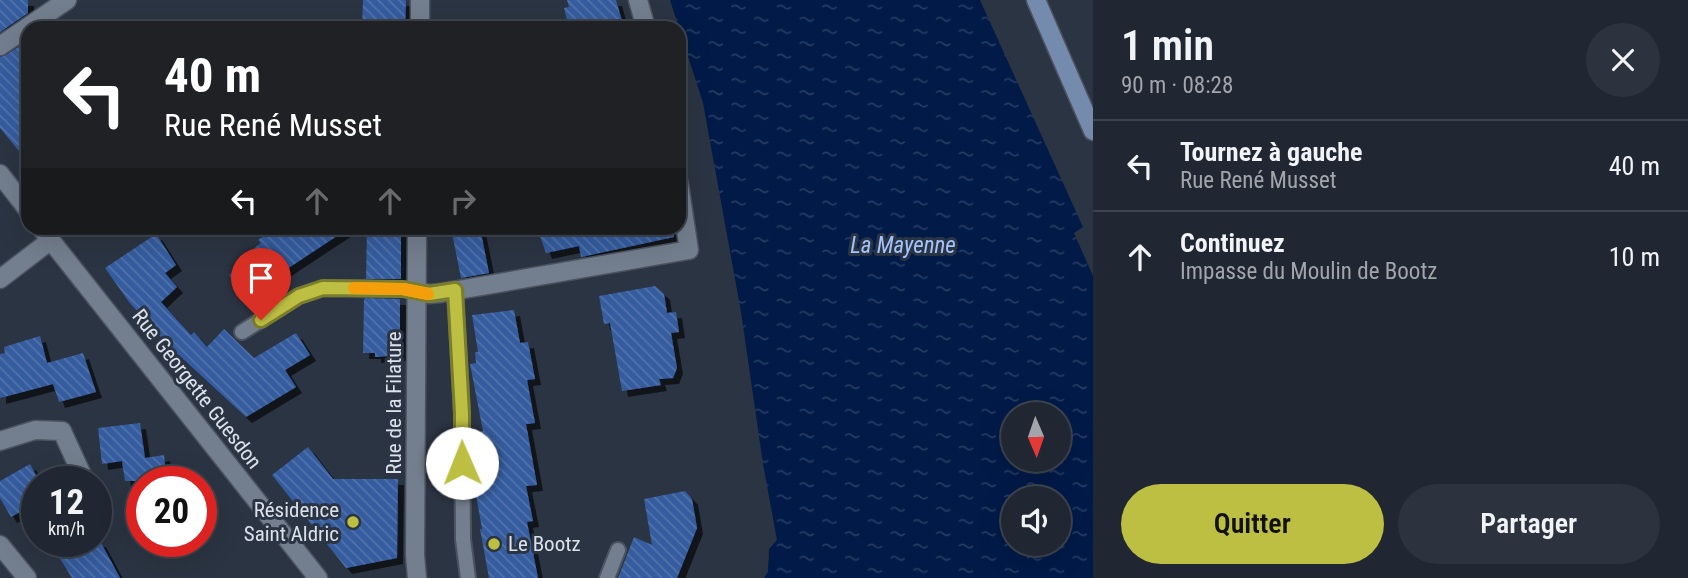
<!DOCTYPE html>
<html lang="fr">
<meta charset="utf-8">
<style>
body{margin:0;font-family:"Roboto Condensed",sans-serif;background:#2d333e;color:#f1f3f6;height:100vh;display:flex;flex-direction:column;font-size:26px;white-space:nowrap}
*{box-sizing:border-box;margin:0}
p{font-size:23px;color:#a2a5ac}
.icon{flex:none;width:38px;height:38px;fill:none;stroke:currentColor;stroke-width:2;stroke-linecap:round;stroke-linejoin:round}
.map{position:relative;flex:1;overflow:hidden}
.sheet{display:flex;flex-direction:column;background:#202732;width:595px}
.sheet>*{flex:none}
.top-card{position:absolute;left:21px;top:21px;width:665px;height:214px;border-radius:21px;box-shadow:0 7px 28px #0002,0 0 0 2px #3d444d;background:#202124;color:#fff;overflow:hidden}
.needle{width:46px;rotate:178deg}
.fabs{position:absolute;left:1001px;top:402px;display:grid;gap:14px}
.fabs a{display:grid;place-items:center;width:70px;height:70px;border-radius:50%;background:#202732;box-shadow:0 7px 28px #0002,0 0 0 2px #3d444d;font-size:35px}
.speed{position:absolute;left:21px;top:466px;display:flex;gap:14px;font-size:35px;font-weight:700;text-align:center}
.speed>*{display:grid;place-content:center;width:91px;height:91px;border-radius:50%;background:#202732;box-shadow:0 7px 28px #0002,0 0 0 2px #3d444d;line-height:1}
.speed small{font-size:18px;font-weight:400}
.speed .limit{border:10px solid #d22;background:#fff;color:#111}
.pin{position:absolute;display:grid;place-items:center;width:60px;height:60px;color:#fff;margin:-72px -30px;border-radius:50% 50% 50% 0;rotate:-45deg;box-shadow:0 0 7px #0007}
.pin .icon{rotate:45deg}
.me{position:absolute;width:77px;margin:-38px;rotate:359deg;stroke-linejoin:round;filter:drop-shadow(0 0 5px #0008)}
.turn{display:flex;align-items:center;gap:24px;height:147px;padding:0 28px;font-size:32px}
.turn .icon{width:91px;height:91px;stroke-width:2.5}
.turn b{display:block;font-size:49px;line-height:60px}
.lanes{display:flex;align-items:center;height:66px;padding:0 28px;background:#0003;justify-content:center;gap:35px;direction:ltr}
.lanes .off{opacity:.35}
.round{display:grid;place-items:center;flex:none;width:74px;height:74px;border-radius:37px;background:#2d333e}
.summary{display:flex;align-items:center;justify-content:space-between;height:119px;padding:0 28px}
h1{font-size:42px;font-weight:600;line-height:52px}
.action{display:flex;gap:14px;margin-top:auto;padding:14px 28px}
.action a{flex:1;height:80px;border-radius:42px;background:#bdbf43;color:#111;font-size:28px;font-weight:600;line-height:80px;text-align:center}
.action a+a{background:#2d333e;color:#f1f3f6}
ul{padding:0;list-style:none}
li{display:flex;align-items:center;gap:21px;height:91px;padding:0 28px;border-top:2px solid #3d444d}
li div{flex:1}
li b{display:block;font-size:26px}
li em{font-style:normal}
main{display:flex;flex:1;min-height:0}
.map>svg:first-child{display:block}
.water{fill:url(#water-ripples);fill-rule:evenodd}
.building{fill:url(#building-back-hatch);filter:url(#shadow)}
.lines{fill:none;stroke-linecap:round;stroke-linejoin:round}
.service-casing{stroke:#4b5360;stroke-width:18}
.minor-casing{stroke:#4b5360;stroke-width:21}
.tertiary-casing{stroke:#4b5360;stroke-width:21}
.secondary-casing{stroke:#4b5360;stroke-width:21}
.service{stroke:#737e8e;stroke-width:14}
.minor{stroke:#737e8e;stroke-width:18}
.tertiary{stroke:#737e8e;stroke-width:18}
.secondary{stroke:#748bae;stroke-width:18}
.route-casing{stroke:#7b7c2c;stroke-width:18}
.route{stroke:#bdbf43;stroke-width:12}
.slow{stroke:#f59e0b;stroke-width:12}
.poi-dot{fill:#bdbf43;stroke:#2b3442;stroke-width:2.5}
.labels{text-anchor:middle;stroke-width:6;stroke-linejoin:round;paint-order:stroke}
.street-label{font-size:21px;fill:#dce2ec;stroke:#2b3442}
.poi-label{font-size:21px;fill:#dce2ec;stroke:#2b3442;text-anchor:end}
.water-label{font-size:23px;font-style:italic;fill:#a2c4fc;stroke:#2b3442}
</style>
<main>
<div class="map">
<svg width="1093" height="578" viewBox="0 0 1093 578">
<defs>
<pattern id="water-ripples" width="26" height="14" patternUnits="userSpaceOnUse" patternTransform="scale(1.75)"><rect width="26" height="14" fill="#011a48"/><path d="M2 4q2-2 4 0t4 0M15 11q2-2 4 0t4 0" fill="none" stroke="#253b63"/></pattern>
<pattern id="building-back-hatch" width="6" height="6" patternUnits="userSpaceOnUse" patternTransform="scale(1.75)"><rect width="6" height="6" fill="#355c9e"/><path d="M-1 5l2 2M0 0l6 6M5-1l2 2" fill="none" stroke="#5273ac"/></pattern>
<filter id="shadow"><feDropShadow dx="6" dy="6" stdDeviation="0" flood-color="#0009"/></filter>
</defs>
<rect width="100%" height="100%" fill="#2b3442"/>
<!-- water -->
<path class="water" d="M670,0h310l103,227 -9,6 19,43v302h-329l4,-6 1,-23 8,-9 -14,-76 -22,-152 -38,-209zM1013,415h46v45h-46zM1013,499h46v45h-46z"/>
<!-- building -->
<g class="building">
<path d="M0,0h28v13l-28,19z"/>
<path d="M363,0h43l-1,28h-43z"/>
<path d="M567,0h49l8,28h-55l-5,-20 5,-1z"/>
<path d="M28,41v121l-28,-34v-71l6,-2z"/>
<path d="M276,228h73l-68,45 1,2 -36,24 -17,-24 11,-7 -3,-7 24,-18 -3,-3z"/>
<path d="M451,228h29l9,45 -28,5z"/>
<path d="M537,228h136l1,9 -93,20 -2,-11 -33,7z"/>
<path d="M367,230h34v49h-35z"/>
<path d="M156,234l20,31 -11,8 12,14 -16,15 17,19 13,14 3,-3 13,15 17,-18 30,29 42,-25 14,22 -25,15 11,17 -50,30 -76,-70 -26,-28 -15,-17 -24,-34z"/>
<path d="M655,286l9,8 3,19 9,-1 3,20 -8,1 6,35 -4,10 -14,1 2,6 -39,6 -12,-68 -6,1 -5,-28z"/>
<path d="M365,298l35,1v56l-25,2v-4h-12l1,-53z"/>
<path d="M514,310l6,33 8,-1 7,37 -8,1 8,43 -9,1 11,61 -11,1 7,35 -6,1 11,56h-49l-9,-49h2l-8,-46 12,-2 -7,-49 4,-1 -13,-67 6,-1 -1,-11h3l-6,-37z"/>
<path d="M40,336l7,27 36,-10 13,39 -37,10 -6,-18 -53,14v-44l5,-1 -1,-6z"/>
<path d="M140,423l5,35 19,-3 3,26h-42l-3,-20 -20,3 -4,-36z"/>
<path d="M308,447l25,32h65l-1,79 -51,10 -74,-93z"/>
<path d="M30,464l7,13v62l-15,-28 -11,6 -11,-19v-17z"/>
<path d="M685,491l7,8 5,29 -20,50h-59l16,-41 18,8 -8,-46z"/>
<path d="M49,541h51l20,37h-48z"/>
</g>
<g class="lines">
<defs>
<g id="service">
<path d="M455,291l7,122 1,126 5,39"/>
<path d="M242,332l57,-36 24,-8 80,1 14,2"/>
<path d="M607,578l11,-28"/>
</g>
<g id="minor">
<path d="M638,0l8,28"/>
<path d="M0,46l67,-46"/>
<path d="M0,279l51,-39"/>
<path d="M417,291l12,3 12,-1 248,-43 -10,-66"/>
<path d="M0,441l35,-11 27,1 21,46"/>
<path d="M0,545l27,33"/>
</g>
<g id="tertiary">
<path d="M420,28v-28"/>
<path d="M0,174l28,36"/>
<path d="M41,228l277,350"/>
<path d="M417,578l-2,-23 2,-327"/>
</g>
<path id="secondary" d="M1036,0l57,131"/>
</defs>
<!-- service casing -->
<use href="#service" class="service-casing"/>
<!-- minor casing -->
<use href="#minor" class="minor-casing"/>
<!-- tertiary casing -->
<use href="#tertiary" class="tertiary-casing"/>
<!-- secondary casing -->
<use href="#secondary" class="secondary-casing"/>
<!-- service -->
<use href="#service" class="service"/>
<!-- minor -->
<use href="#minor" class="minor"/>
<!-- tertiary -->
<use href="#tertiary" class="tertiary"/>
<!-- secondary -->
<use href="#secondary" class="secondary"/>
</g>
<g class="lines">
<defs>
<path id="route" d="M261,320l38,-24 24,-8 80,1 26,5 26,-4 7,123v50"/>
</defs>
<!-- route casing -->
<use href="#route" class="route-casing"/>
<!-- route -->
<use href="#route" class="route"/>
<!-- slow -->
<path class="slow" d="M354,288l49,1 25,5"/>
</g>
<!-- markers -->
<g class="poi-dot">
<circle cx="353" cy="522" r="7"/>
<circle cx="494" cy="544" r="7"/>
</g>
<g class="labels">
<!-- street labels -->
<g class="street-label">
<text transform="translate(197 389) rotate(52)" y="7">Rue Georgette Guesdon</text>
<text transform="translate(394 403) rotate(-90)" y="7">Rue de la Filature</text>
</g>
<!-- poi labels -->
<g class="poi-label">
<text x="339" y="517">Résidence<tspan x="339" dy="24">Saint Aldric</tspan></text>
<text x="508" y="551" text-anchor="start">Le Bootz</text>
</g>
<!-- water labels -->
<g class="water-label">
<text x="903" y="253">La Mayenne</text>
</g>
</g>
</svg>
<div class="fabs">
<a><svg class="needle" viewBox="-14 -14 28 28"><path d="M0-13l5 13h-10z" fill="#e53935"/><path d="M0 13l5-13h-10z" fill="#a2a5ac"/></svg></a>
<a><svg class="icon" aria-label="sound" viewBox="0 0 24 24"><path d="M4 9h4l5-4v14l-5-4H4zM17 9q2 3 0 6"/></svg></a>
</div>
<div class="speed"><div>12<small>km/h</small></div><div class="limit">20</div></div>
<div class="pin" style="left:261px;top:320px;background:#d93025"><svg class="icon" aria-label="arrive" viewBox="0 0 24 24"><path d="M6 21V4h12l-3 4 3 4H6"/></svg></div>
<svg class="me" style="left:462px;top:463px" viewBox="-20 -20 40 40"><circle r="19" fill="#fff"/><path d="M0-13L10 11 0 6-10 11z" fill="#bdbf43"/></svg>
<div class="top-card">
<div class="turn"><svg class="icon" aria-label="left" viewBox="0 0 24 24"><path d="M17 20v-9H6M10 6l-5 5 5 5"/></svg><div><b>40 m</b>Rue René Musset</div></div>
<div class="lanes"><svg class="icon" aria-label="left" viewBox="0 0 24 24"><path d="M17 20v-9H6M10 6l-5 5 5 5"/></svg><svg class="icon off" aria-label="ahead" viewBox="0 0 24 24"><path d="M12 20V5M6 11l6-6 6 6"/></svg><svg class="icon off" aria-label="ahead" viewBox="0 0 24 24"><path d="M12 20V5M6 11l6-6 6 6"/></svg><svg class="icon off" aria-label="right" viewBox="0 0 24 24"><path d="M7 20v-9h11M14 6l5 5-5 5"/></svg></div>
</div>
</div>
<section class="sheet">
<div class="summary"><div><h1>1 min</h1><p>90 m · 08:28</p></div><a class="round"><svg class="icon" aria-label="close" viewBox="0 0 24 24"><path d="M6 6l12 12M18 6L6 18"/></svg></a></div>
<ul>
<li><svg class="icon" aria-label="left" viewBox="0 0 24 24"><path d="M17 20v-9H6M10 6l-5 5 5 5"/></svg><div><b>Tournez à gauche</b><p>Rue René Musset</p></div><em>40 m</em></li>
<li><svg class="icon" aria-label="ahead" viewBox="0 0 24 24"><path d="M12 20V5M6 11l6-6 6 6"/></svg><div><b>Continuez</b><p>Impasse du Moulin de Bootz</p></div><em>10 m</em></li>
</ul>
<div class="action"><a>Quitter</a><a>Partager</a></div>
</section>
</main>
